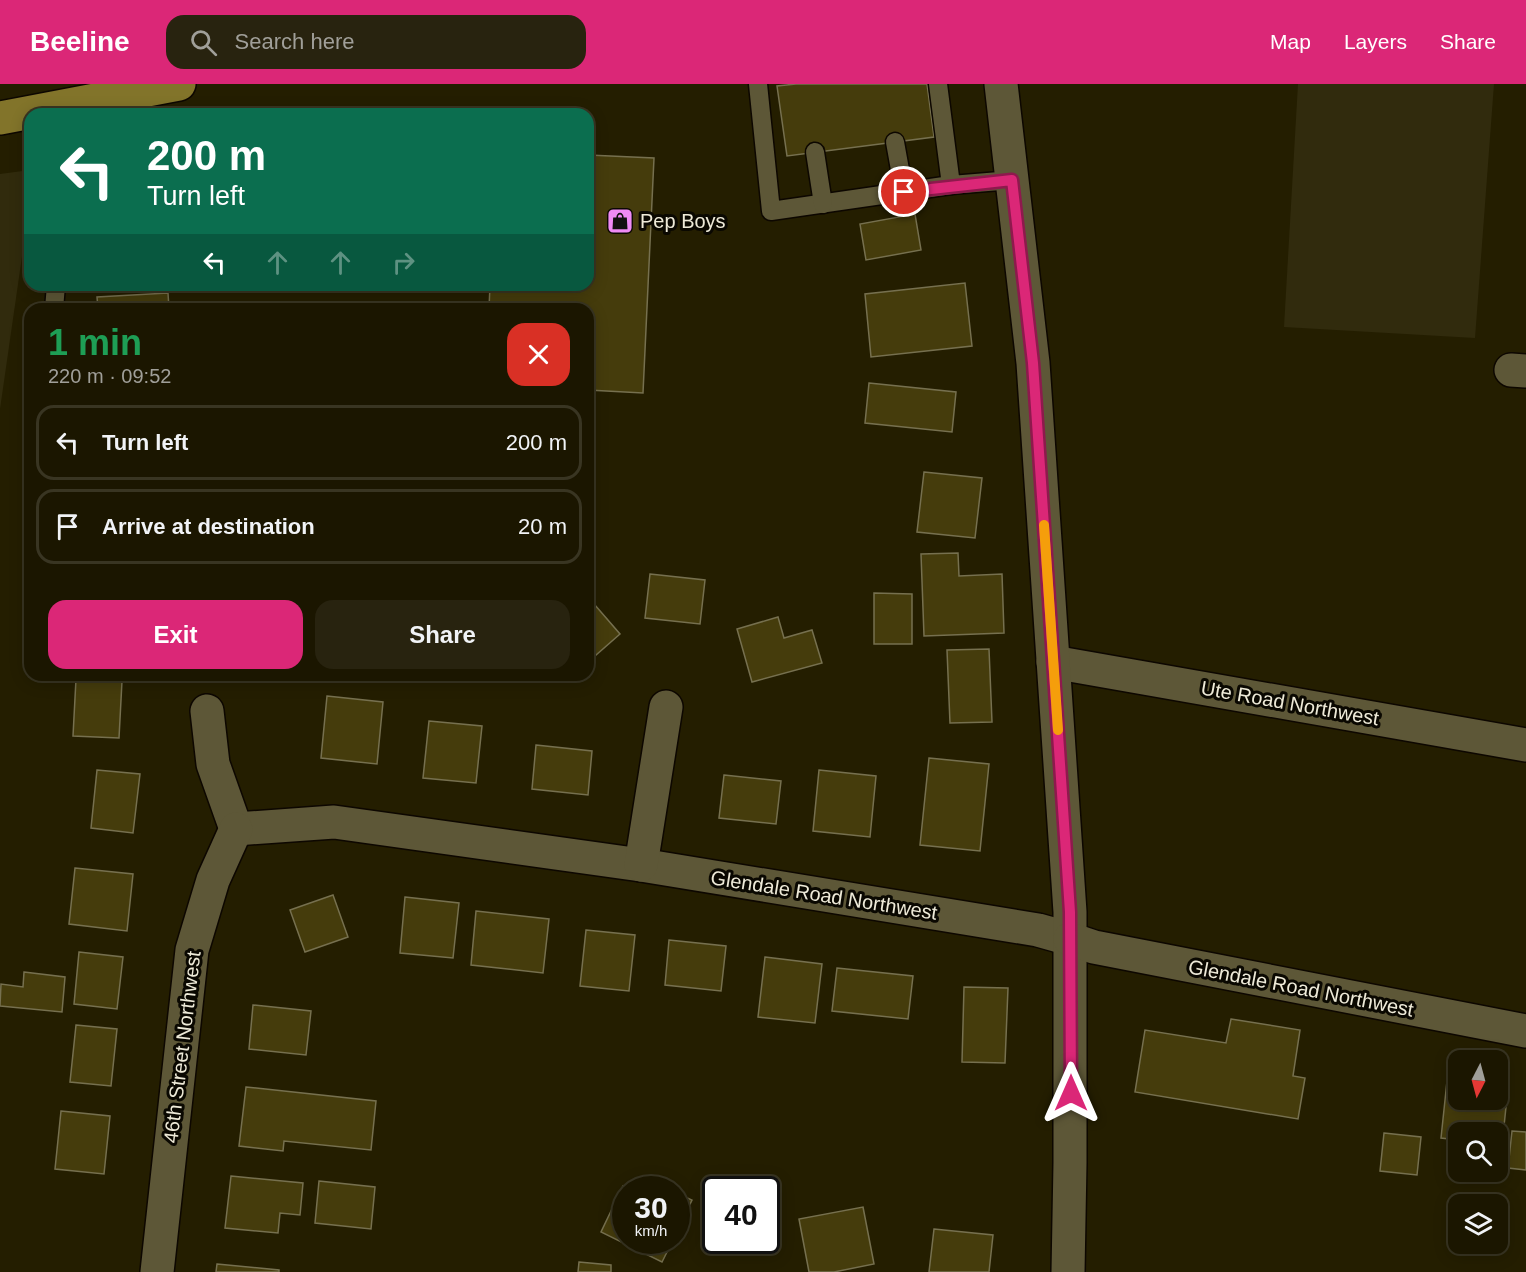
<!DOCTYPE html>
<meta charset="utf-8">
<style>
body{margin:0;font-family:Helvetica,sans-serif;background:#28230f;color:#f1f3f6;height:100vh;display:flex;flex-direction:column;font-size:22px;white-space:nowrap}
*{box-sizing:border-box;margin:0}
p{font-size:20px;color:#a09f99}
.icon{flex:none;width:33px;height:33px;fill:none;stroke:currentColor;stroke-width:2;stroke-linecap:round;stroke-linejoin:round}
.map{position:relative;flex:1;overflow:hidden}
.panel{position:absolute;left:24px;top:219px;width:570px;height:378px;display:flex;flex-direction:column;background:#1b1600;border-radius:18px;box-shadow:0 3px 15px #0003,0 0 0 2px #393522}
.panel>*{flex:none}
.guide{position:absolute;left:24px;top:24px;width:570px;height:183px;border-radius:18px;box-shadow:0 3px 15px #0003,0 0 0 2px #393522;background:#0b6e4f;color:#fff;overflow:hidden}
.needle{width:39px;rotate:186deg}
.buttons{position:absolute;left:1448px;top:966px;display:grid;gap:12px}
.buttons a{display:grid;place-items:center;width:60px;height:60px;border-radius:12px;background:#1b1600;box-shadow:0 3px 15px #0003,0 0 0 2px #393522;font-size:30px}
.speed{position:absolute;left:612px;top:1092px;display:flex;gap:12px;font-size:30px;font-weight:700;text-align:center}
.speed>*{display:grid;place-content:center;width:78px;height:78px;border-radius:50%;background:#1b1600;box-shadow:0 3px 15px #0003,0 0 0 2px #393522;line-height:1}
.speed small{font-size:15px;font-weight:400}
.speed .limit{border:3px solid #111;border-radius:9px;background:#fff;color:#111}
.pin{position:absolute;display:grid;place-items:center;width:51px;height:51px;color:#fff;margin:-26px;border:3px solid #fff;border-radius:50%;box-shadow:0 2px 6px #0007}
.me{position:absolute;width:66px;margin:-33px;rotate:0deg;stroke-linejoin:round;filter:drop-shadow(0 0 4px #0008)}
.turn{display:flex;align-items:center;gap:21px;height:126px;padding:0 24px;font-size:27px}
.turn .icon{width:78px;height:78px;stroke-width:2.5}
.turn b{display:block;font-size:42px;line-height:51px}
.lanes{display:flex;align-items:center;height:57px;padding:0 24px;background:#0003;justify-content:center;gap:30px;direction:ltr}
.lanes .off{opacity:.35}
.round{display:grid;place-items:center;flex:none;width:63px;height:63px;border-radius:18px;background:#28230f}
.overview{display:flex;align-items:center;justify-content:space-between;height:102px;padding:0 24px}
h1{font-size:36px;font-weight:700;line-height:45px;color:#1e9e55}
.cta{display:flex;gap:12px;margin-top:auto;padding:12px 24px}
.cta a{flex:1;height:69px;border-radius:18px;background:#db2777;color:#fff;font-size:24px;font-weight:700;line-height:69px;text-align:center}
.cta a+a{background:#28230f;color:#f1f3f6}
ul{padding:0;list-style:none}
li{display:flex;align-items:center;gap:18px;height:75px;margin:0 12px 9px;padding:0 12px;border:3px solid #393522;border-radius:18px}
li div{flex:1}
li b{display:block;font-size:22px}
li em{font-style:normal}
header{display:flex;align-items:center;gap:36px;box-sizing:border-box;height:84px;padding:0 30px;background:#db2777;color:#fff}
header strong{font-size:28px}
nav{display:flex;gap:33px;margin-inline-start:auto;font-size:21px}
.search{width:420px;height:54px;background:#28230f;display:flex;align-items:center;gap:15px;box-sizing:border-box;padding:0 21px;border-radius:18px;color:#a09f99;font-size:22px}
.map>svg:first-child{display:block}
.built{fill:#312b0d}
.building{fill:#453c0c;stroke:#76704f;stroke-width:1.5}
.lines{fill:none;stroke-linecap:round;stroke-linejoin:round}
.lane-casing{stroke:#0d0700;stroke-width:21}
.street-casing{stroke:#0d0700;stroke-width:36}
.secondary-casing{stroke:#0d0700;stroke-width:36}
.primary-casing{stroke:#0d0700;stroke-width:36}
.lane{stroke:#5d5737;stroke-width:18}
.street{stroke:#5d5737;stroke-width:33}
.secondary{stroke:#5d5737;stroke-width:33}
.primary{stroke:#82742a;stroke-width:33}
.route-casing{stroke:#8e194d;stroke-width:15}
.route{stroke:#db2777;stroke-width:10}
.slow{stroke:#f59e0b;stroke-width:10}
.labels{text-anchor:middle;stroke-width:6;stroke-linejoin:round;paint-order:stroke}
.poi-label{font-size:20px;fill:#eeead8;stroke:#0a0801;text-anchor:start}
.street-label{font-size:20px;fill:#eeead8;stroke:#0a0801}
</style>
<header>
<strong>Beeline</strong>
<div class="search"><svg class="icon" aria-label="search" viewBox="0 0 24 24"><circle cx="10" cy="10" r="6"/><path d="M15 15l6 6"/></svg>Search here</div>
<nav><a>Map</a><a>Layers</a><a>Share</a></nav>
</header>
<div class="map">
<svg width="1526" height="1188" viewBox="0 0 1526 1188">
<rect width="100%" height="100%" fill="#241e00"/>
<!-- built -->
<g class="built">
<path d="M1298,0h196l-19,254 -191,-11z"/>
<path d="M30,86v31l-30,208v-235z"/>
</g>
<!-- building -->
<g class="building">
<path d="M796,0h131l7,53 -147,19 -10,-70z"/>
<path d="M588,71l66,3 -11,235 -55,-3v-81h-99l1,-24h98z"/>
<path d="M915,130l6,36 -55,10 -6,-36z"/>
<path d="M965,199l7,63 -101,11 -6,-63z"/>
<path d="M285,201h76l-76,4z"/>
<path d="M168,209l1,16h-71l-1,-12z"/>
<path d="M869,299l87,9 -4,40 -87,-9z"/>
<path d="M26,345h4v67z"/>
<path d="M924,388l58,6 -7,60 -58,-6z"/>
<path d="M958,469l1,23 43,-2 2,59 -80,3 -3,-82z"/>
<path d="M650,490l55,6 -5,44 -55,-6z"/>
<path d="M874,509l38,1v50h-38z"/>
<path d="M588,513l32,37 -32,28z"/>
<path d="M778,533l6,21 28,-8 10,33 -70,19 -15,-53z"/>
<path d="M989,565l3,73 -42,1 -3,-73z"/>
<path d="M76,595l46,2 -3,57 -46,-2z"/>
<path d="M327,612l56,6 -6,62 -56,-6z"/>
<path d="M429,637l53,5 -6,57 -53,-5z"/>
<path d="M536,661l56,6 -4,44 -56,-6z"/>
<path d="M929,674l60,6 -9,87 -60,-6z"/>
<path d="M97,686l43,4 -7,59 -42,-5z"/>
<path d="M819,686l57,6 -6,61 -57,-6z"/>
<path d="M724,691l57,6 -5,43 -57,-6z"/>
<path d="M75,784l58,6 -6,57 -58,-7z"/>
<path d="M333,811l15,42 -43,15 -15,-42z"/>
<path d="M405,813l54,6 -6,55 -53,-5z"/>
<path d="M476,827l73,8 -6,54 -72,-8z"/>
<path d="M586,846l49,5 -6,56 -49,-5z"/>
<path d="M669,856l57,6 -5,45 -56,-6z"/>
<path d="M79,868l44,5 -6,52 -43,-5z"/>
<path d="M765,873l57,7 -7,59 -57,-6z"/>
<path d="M837,884l76,8 -5,43 -76,-8z"/>
<path d="M24,888l41,5 -3,35 -62,-6 1,-22 22,3z"/>
<path d="M964,903l44,1 -3,75 -43,-1z"/>
<path d="M253,921l58,6 -5,44 -57,-6z"/>
<path d="M1231,935l69,11 -7,46 12,2 -7,41 -163,-27 10,-62 81,13z"/>
<path d="M76,941l41,4 -6,57 -41,-4z"/>
<path d="M1447,997l11,1v18h27l-1,4 22,3 -4,38 -5,-1v-12h-39v8l-17,-2z"/>
<path d="M246,1003l130,14 -5,49 -87,-9 -1,10 -44,-5z"/>
<path d="M61,1027l49,5 -6,58 -49,-5z"/>
<path d="M1512,1047l14,1v38l-18,-2z"/>
<path d="M1384,1049l37,4 -4,38 -37,-4z"/>
<path d="M231,1092l72,7 -3,32 -20,-2 -2,20 -53,-5z"/>
<path d="M648,1095l22,11h-27z"/>
<path d="M319,1097l56,6 -4,42 -56,-6z"/>
<path d="M623,1102l6,4h-3v50h47l-11,22 -61,-30z"/>
<path d="M676,1109l16,7 -16,33z"/>
<path d="M863,1123l11,57 -40,8h-25l-10,-53z"/>
<path d="M934,1145l59,6 -4,37h-60z"/>
<path d="M579,1178l32,3v7h-33z"/>
<path d="M217,1180l62,6v2h-63z"/>
</g>
<g class="lines">
<defs>
<g id="lane">
<path d="M758,0l13,127 180,-26"/>
<path d="M938,0l13,101 61,-5"/>
<path d="M895,58l9,50"/>
<path d="M815,68l8,52"/>
<path d="M54,225l2,-24"/>
</g>
<g id="street">
<path d="M1511,286l15,1"/>
<path d="M1053,578l473,83"/>
<path d="M207,627l6,53 23,65 98,-7 307,43 397,65 32,9"/>
<path d="M641,781l25,-158"/>
<path d="M157,1188l35,-322 21,-70 23,-51"/>
</g>
<g id="secondary">
<path d="M1001,0l32,279 37,549v251l-2,109"/>
<path d="M1070,855l24,8 432,84"/>
</g>
<path id="primary" d="M0,34l179,-34"/>
</defs>
<!-- lane casing -->
<use href="#lane" class="lane-casing"/>
<!-- street casing -->
<use href="#street" class="street-casing"/>
<!-- secondary casing -->
<use href="#secondary" class="secondary-casing"/>
<!-- primary casing -->
<use href="#primary" class="primary-casing"/>
<!-- lane -->
<use href="#lane" class="lane"/>
<!-- street -->
<use href="#street" class="street"/>
<!-- secondary -->
<use href="#secondary" class="secondary"/>
<!-- primary -->
<use href="#primary" class="primary"/>
</g>
<g class="lines">
<defs>
<path id="route" d="M904,108l108,-12 21,183 37,549 1,181"/>
</defs>
<!-- route casing -->
<use href="#route" class="route-casing"/>
<!-- route -->
<use href="#route" class="route"/>
<!-- slow -->
<path class="slow" d="M1044,441l14,205"/>
</g>
<!-- icons -->
<defs>
<symbol id="shop-square" viewBox="-11 -11 22 22"><rect x="-9" y="-9" width="18" height="18" rx="4" fill="#ef8bf6" stroke="#0a0801"/><path d="M-5-2.5h2.3a2.7 3.5 0 0 1 5.4 0H5L5.5 6h-11ZM-1.5-2.5h3a1.5 2.3 0 0 0-3 0Z" fill="#111"/></symbol>
</defs>
<g fill-rule="evenodd">
<use href="#shop-square" x="605" y="122" width="30" height="30"/>
</g>
<g class="labels">
<!-- poi labels -->
<g class="poi-label">
<text x="640" y="144">Pep Boys</text>
</g>
<!-- street labels -->
<g class="street-label">
<text transform="translate(1290 619) rotate(10)" y="7">Ute Road Northwest</text>
<text transform="translate(824 811) rotate(9)" y="7">Glendale Road Northwest</text>
<text transform="translate(1301 904) rotate(11)" y="7">Glendale Road Northwest</text>
<text transform="translate(182 963) rotate(-83)" y="7">46th Street Northwest</text>
</g>
</g>
</svg>
<div class="buttons">
<a><svg class="needle" viewBox="-14 -14 28 28"><path d="M0-13l5 13h-10z" fill="#e53935"/><path d="M0 13l5-13h-10z" fill="#a09f99"/></svg></a>
<a><svg class="icon" aria-label="search" viewBox="0 0 24 24"><circle cx="10" cy="10" r="6"/><path d="M15 15l6 6"/></svg></a>
<a><svg class="icon" aria-label="layers" viewBox="0 0 24 24"><path d="M12 4l9 5-9 5-9-5zM3 14l9 5 9-5"/></svg></a>
</div>
<div class="speed"><div>30<small>km/h</small></div><div class="limit">40</div></div>
<div class="pin" style="left:904px;top:108px;background:#d93025"><svg class="icon" aria-label="arrive" viewBox="0 0 24 24"><path d="M6 21V4h12l-3 4 3 4H6"/></svg></div>
<svg class="me" style="left:1071px;top:1009px" viewBox="-20 -20 40 40"><path d="M0-17L14 15 0 8-14 15z" fill="#db2777" stroke="#fff" stroke-width="4"/></svg>
<div class="guide">
<div class="turn"><svg class="icon" aria-label="left" viewBox="0 0 24 24"><path d="M17 20v-9H6M10 6l-5 5 5 5"/></svg><div><b>200 m</b>Turn left</div></div>
<div class="lanes"><svg class="icon" aria-label="left" viewBox="0 0 24 24"><path d="M17 20v-9H6M10 6l-5 5 5 5"/></svg><svg class="icon off" aria-label="ahead" viewBox="0 0 24 24"><path d="M12 20V5M6 11l6-6 6 6"/></svg><svg class="icon off" aria-label="ahead" viewBox="0 0 24 24"><path d="M12 20V5M6 11l6-6 6 6"/></svg><svg class="icon off" aria-label="right" viewBox="0 0 24 24"><path d="M7 20v-9h11M14 6l5 5-5 5"/></svg></div>
</div>
<section class="panel">
<div class="overview"><div><h1>1 min</h1><p>220 m · 09:52</p></div><a class="round" style="background:#d93025;color:#fff"><svg class="icon" aria-label="close" viewBox="0 0 24 24"><path d="M6 6l12 12M18 6L6 18"/></svg></a></div>
<ul>
<li><svg class="icon" aria-label="left" viewBox="0 0 24 24"><path d="M17 20v-9H6M10 6l-5 5 5 5"/></svg><div><b>Turn left</b></div><em>200 m</em></li>
<li><svg class="icon" aria-label="arrive" viewBox="0 0 24 24"><path d="M6 21V4h12l-3 4 3 4H6"/></svg><div><b>Arrive at destination</b></div><em>20 m</em></li>
</ul>
<div class="cta"><a>Exit</a><a>Share</a></div>
</section>
</div>
